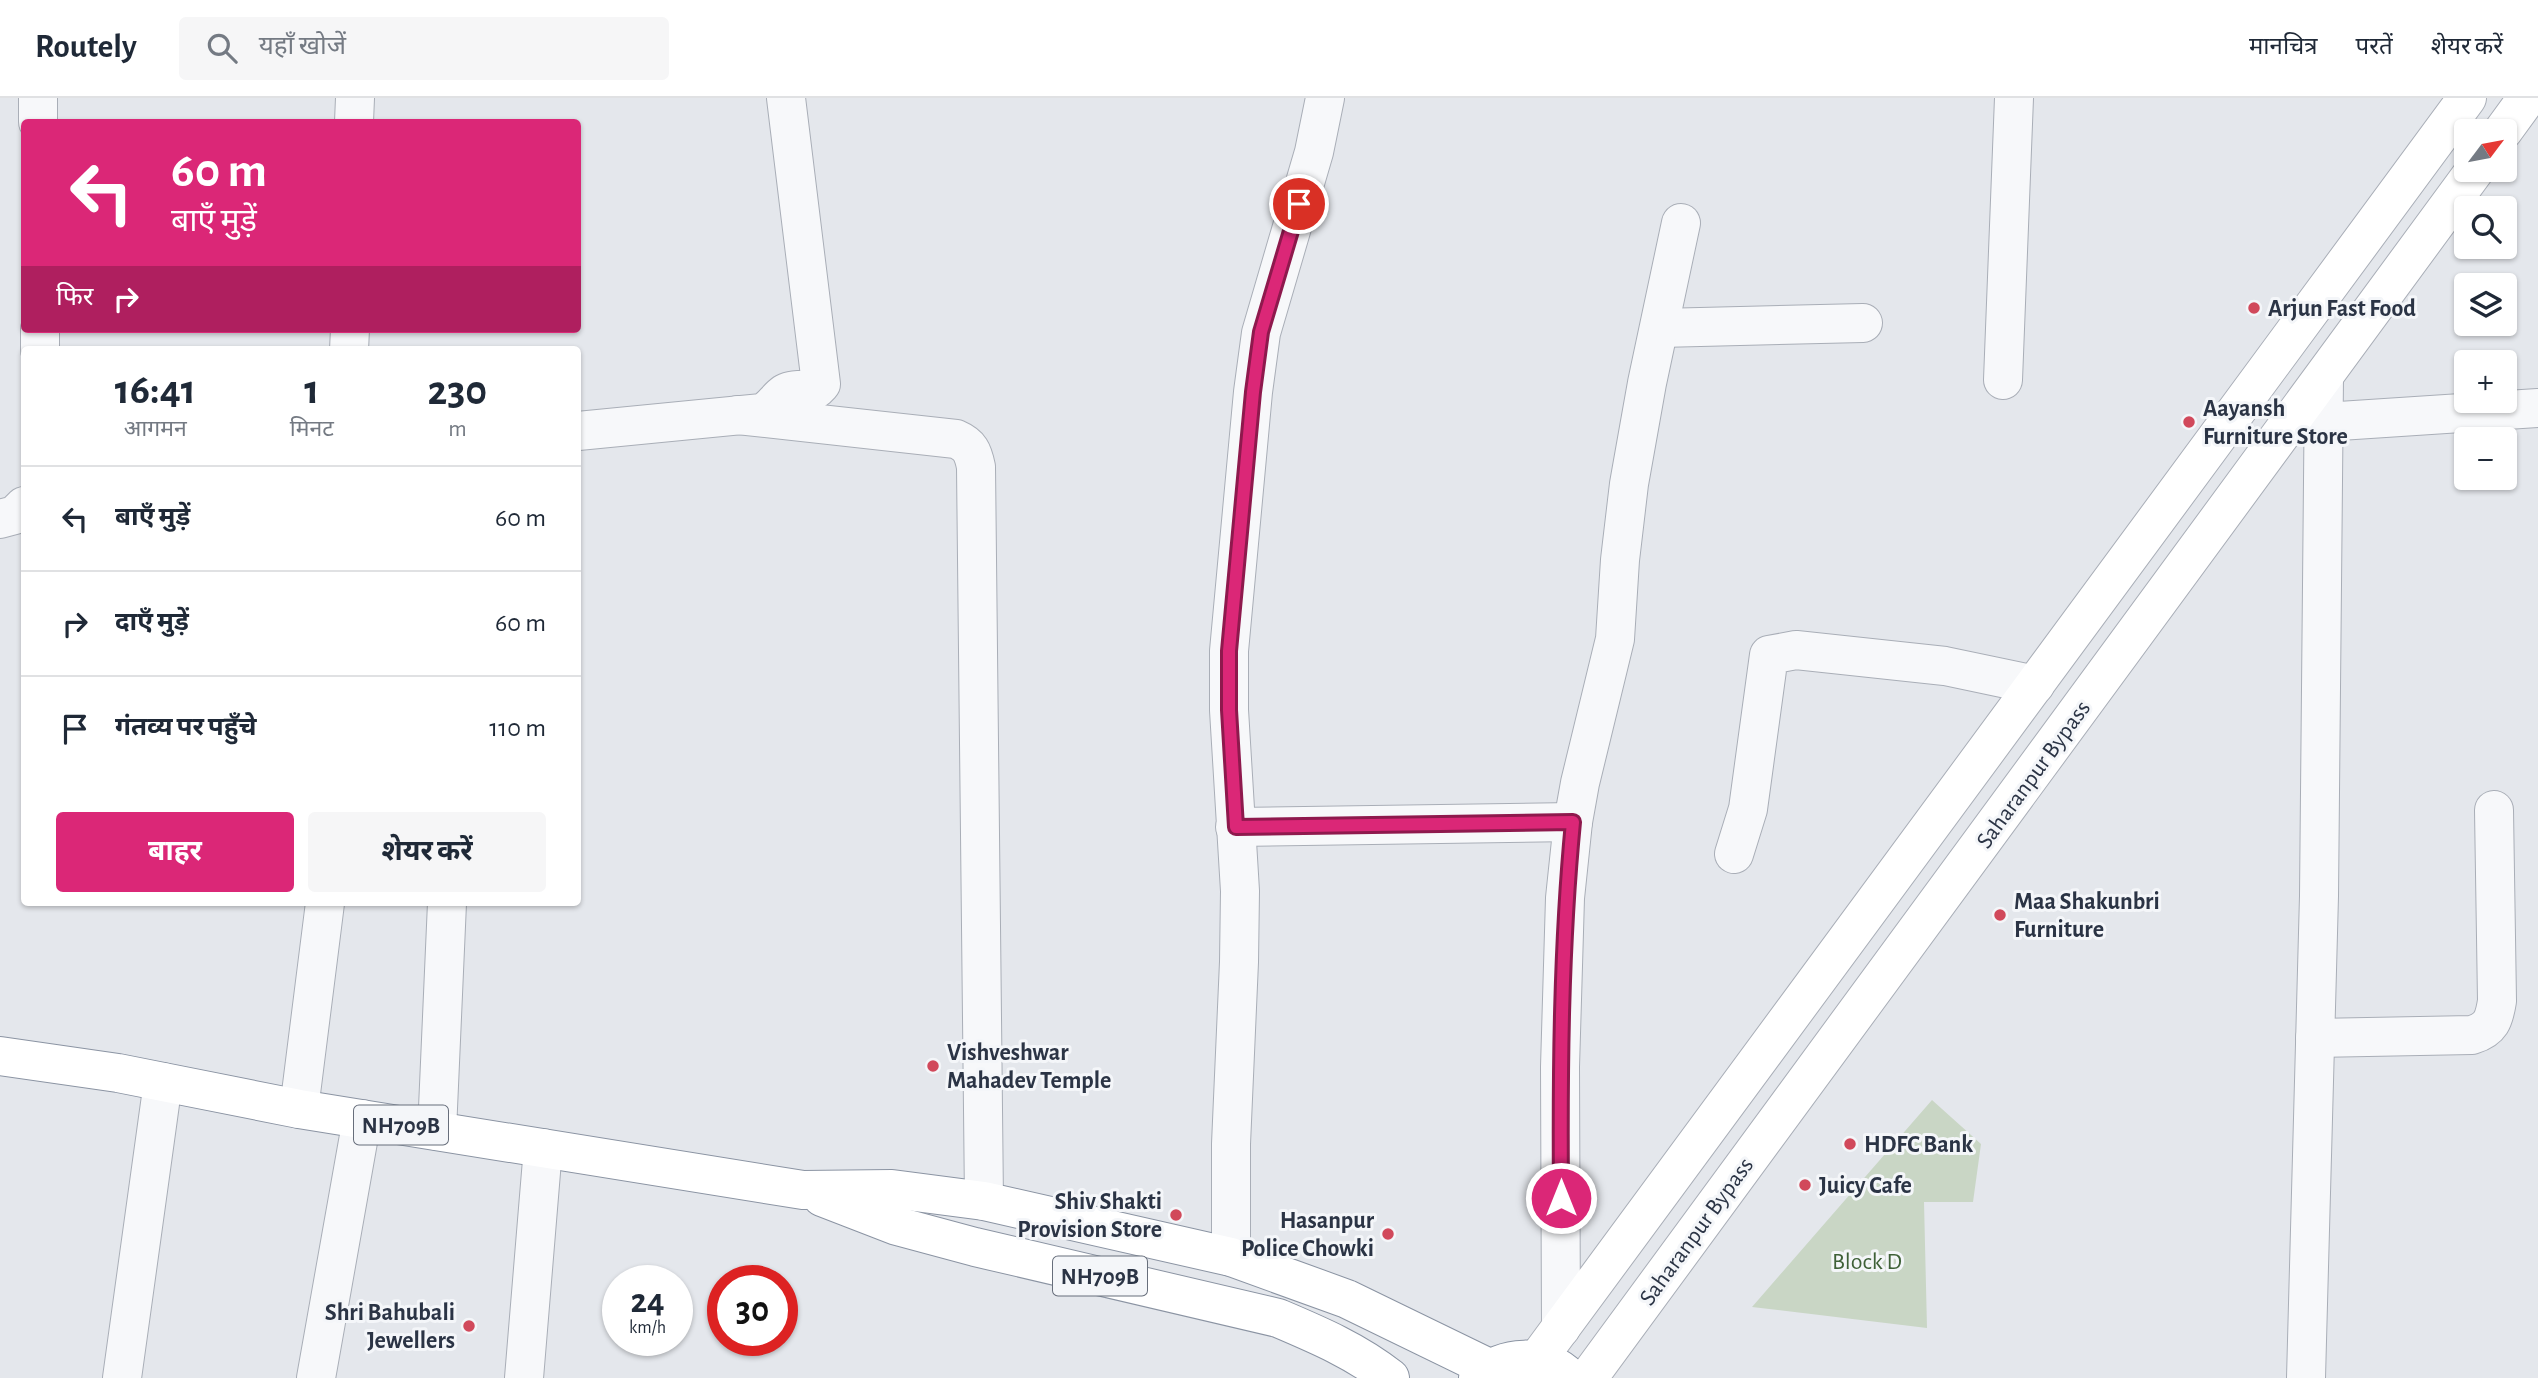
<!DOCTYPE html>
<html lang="hi">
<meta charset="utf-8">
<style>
body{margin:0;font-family:"Alegreya Sans","Noto Sans Devanagari",sans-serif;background:#f6f6f7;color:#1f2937;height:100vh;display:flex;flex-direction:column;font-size:26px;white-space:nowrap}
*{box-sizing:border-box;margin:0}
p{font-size:23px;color:#747a83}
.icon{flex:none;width:38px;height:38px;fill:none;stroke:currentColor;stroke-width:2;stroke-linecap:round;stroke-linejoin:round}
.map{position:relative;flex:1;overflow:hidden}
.sheet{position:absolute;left:21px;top:248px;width:560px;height:560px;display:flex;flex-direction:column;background:#fff;border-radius:7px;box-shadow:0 2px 5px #0004}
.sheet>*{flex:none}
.banner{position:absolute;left:21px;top:21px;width:560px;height:214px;border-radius:7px;box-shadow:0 2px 5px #0004;background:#db2777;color:#fff;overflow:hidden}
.needle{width:46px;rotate:58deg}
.controls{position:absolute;left:2454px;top:21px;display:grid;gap:14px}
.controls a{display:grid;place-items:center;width:63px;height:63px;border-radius:7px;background:#fff;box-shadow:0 2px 5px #0004;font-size:35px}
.speed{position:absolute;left:602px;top:1167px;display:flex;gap:14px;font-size:35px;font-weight:700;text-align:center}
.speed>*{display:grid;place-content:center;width:91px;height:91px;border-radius:50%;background:#fff;box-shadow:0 2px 5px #0004;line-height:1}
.speed small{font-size:18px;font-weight:400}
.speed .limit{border:10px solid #d22;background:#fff;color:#111}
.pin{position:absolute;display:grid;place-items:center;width:60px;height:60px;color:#fff;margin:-30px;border:4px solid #fff;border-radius:50%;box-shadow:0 2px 7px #0007}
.me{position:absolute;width:77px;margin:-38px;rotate:0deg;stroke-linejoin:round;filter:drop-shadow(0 0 5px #0008)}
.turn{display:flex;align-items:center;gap:24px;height:147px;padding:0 35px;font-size:32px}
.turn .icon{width:91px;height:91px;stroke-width:2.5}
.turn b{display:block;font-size:49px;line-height:60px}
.then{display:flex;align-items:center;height:66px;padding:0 35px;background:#0003;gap:14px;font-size:26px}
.eta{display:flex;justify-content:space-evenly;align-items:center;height:119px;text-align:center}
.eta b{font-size:42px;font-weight:700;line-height:49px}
.button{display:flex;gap:14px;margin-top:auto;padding:14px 35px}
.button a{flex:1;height:80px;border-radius:7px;background:#db2777;color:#fff;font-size:28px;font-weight:700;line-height:80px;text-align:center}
.button a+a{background:#f6f6f7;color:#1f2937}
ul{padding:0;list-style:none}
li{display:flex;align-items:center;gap:21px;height:105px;padding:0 35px;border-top:2px solid #e0e1e3}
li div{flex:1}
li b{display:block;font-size:26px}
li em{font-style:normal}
header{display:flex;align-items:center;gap:42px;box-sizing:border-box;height:98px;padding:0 35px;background:#fff;border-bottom:2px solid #e0e1e3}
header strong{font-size:33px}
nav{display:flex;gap:38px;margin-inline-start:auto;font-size:24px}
.search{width:490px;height:63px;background:#f6f6f7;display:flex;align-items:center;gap:18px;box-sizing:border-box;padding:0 24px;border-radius:7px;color:#747a83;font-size:26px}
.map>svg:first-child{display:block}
.green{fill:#c9d6c5}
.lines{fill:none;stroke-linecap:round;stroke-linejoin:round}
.street-casing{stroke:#a9aeb7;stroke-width:40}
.secondary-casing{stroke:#a9aeb7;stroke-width:40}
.highway-casing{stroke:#8b94a3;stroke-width:40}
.street{stroke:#f7f8fa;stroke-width:38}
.secondary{stroke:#fff;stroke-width:38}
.highway{stroke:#fff;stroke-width:38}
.route-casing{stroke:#8e194d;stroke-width:18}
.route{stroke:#db2777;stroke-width:12}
.poi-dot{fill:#d1495b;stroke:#f4f6f9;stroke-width:2.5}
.labels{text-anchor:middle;stroke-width:6;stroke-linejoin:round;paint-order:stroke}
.shield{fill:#f4f6f9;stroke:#676e7b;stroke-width:2}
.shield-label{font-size:23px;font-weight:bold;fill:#2b3445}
.poi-label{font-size:24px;font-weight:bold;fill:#2b3445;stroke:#f4f6f9;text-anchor:start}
.street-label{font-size:24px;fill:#2b3445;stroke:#f4f6f9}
.park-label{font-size:24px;fill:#3f6138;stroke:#f4f6f9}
</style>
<header>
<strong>Routely</strong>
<div class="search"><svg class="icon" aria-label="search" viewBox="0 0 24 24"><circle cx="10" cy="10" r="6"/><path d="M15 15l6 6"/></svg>यहाँ खोजें</div>
<nav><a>मानचित्र</a><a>परतें</a><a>शेयर करें</a></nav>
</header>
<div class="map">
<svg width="2538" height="1280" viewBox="0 0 2538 1280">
<rect width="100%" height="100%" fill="#e4e7ec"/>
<!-- green -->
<path class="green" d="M1932,1002l49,44 -8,58h-49l3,126 -175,-21z"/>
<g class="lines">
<defs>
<g id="street">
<path d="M38,0v24"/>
<path d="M354,24l1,-24"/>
<path d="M1660,230l203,-5"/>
<path d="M40,231v21"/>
<path d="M349,252l1,-21"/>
<path d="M2003,282l11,-282"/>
<path d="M738,317l218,24c14,6 17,13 20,28l8,734"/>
<path d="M2324,324l214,-14"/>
<path d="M578,333l184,-18c11,-5 14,-14 23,-20 9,-5 22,-2 31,-4l5,-5 -35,-286"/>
<path d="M0,421l15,-4 9,-9"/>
<path d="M1235,729l338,-5"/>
<path d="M1734,756l14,-45 21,-154 27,-5 149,16 90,19"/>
<path d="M2315,940l157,-3c19,-6 22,-15 25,-34l-3,-191"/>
<path d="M299,1011l26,-206"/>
<path d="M437,1033l10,-228"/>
<path d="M1231,1159v-113l8,-182 1,-71 -11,-181v-59l24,-259 8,-59 53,-181 11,-54"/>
<path d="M1561,1230l-1,-261 5,-169 8,-76 7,-39 35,-144 5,-79 9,-76 18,-101 34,-160"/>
<path d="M122,1280l41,-296"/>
<path d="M316,1280l46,-259"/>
<path d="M524,1280l19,-230"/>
<path d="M2306,1280l13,-482 5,-518"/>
</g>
<g id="secondary">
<path d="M2503,33l24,-33"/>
<path d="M1537,1262l930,-1262"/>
<path d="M1588,1280l887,-1208"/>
</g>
<g id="highway">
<path d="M0,958l118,17 181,36 504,81 89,-1 92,12 247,56 116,42 142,69"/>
<path d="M822,1099l75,29 78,21 303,71c40,17 78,33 112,60"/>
<path d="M1478,1280c26,-23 66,-26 92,0"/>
</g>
</defs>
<!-- street casing -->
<use href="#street" class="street-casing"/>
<!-- secondary casing -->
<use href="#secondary" class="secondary-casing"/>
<!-- highway casing -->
<use href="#highway" class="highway-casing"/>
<!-- street -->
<use href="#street" class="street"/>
<!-- secondary -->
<use href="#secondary" class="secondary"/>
<!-- highway -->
<use href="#highway" class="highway"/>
</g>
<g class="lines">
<defs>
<path id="route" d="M1299,106l-38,128 -8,60 -24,259v59l7,117 337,-5c-12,125 -13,250 -12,376"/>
</defs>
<!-- route casing -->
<use href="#route" class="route-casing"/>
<!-- route -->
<use href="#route" class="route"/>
</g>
<!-- markers -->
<g class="poi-dot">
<circle cx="2254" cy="210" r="7"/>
<circle cx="2189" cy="324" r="7"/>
<circle cx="2000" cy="817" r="7"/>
<circle cx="933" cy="968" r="7"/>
<circle cx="1850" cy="1046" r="7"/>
<circle cx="1805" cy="1087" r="7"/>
<circle cx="1176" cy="1117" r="7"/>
<circle cx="1388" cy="1136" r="7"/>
<circle cx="469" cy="1228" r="7"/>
</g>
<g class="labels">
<!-- shield labels -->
<g class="shield">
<rect x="354" y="1007.5" width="94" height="39" rx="5"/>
<rect x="1053" y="1158.5" width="94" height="39" rx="5"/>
</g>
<g class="shield-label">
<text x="401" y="1035">NH709B</text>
<text x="1100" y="1186">NH709B</text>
</g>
<!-- poi labels -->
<g class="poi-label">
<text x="2268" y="218">Arjun Fast Food</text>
<text x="2203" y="318">Aayansh<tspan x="2203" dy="28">Furniture Store</tspan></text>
<text x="2014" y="811">Maa Shakunbri<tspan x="2014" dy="28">Furniture</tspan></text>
<text x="947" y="962">Vishveshwar<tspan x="947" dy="28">Mahadev Temple</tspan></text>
<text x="1864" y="1054">HDFC Bank</text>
<text x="1819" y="1095">Juicy Cafe</text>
<text x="1162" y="1111" text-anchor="end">Shiv Shakti<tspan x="1162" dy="28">Provision Store</tspan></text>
<text x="1374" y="1130" text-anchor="end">Hasanpur<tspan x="1374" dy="28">Police Chowki</tspan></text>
<text x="455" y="1222" text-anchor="end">Shri Bahubali<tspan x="455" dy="28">Jewellers</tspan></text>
</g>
<!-- street labels -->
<g class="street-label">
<text transform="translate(2033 676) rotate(-54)" y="8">Saharanpur Bypass</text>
<text transform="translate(1696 1133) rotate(-54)" y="8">Saharanpur Bypass</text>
</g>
<!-- park labels -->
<g class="park-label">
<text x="1867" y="1171">Block D</text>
</g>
</g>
</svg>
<div class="controls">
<a><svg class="needle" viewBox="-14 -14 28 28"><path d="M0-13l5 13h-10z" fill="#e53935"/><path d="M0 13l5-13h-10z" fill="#747a83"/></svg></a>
<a><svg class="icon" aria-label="search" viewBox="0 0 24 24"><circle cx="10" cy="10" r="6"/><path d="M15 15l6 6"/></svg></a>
<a><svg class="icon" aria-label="layers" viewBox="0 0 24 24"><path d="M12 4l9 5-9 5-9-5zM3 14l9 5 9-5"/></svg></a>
<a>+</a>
<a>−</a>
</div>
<div class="speed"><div>24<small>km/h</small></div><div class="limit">30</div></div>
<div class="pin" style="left:1299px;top:106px;background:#d93025"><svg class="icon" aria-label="arrive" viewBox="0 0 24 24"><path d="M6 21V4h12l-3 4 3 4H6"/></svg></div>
<svg class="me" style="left:1561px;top:1100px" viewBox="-20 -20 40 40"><circle r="17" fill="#db2777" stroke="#fff" stroke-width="3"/><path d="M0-11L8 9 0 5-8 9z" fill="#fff"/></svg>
<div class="banner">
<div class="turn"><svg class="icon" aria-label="left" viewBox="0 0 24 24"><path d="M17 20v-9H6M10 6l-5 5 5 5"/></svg><div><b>60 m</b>बाएँ मुड़ें</div></div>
<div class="then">फिर<svg class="icon" aria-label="right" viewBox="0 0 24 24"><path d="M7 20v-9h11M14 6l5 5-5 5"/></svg></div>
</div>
<section class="sheet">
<div class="eta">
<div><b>16:41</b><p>आगमन</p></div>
<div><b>1</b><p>मिनट</p></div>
<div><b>230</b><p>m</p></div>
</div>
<ul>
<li><svg class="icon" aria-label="left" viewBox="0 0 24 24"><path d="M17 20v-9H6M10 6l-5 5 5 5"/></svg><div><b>बाएँ मुड़ें</b></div><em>60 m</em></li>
<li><svg class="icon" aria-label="right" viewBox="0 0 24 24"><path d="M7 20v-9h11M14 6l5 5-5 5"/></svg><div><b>दाएँ मुड़ें</b></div><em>60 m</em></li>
<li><svg class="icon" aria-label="arrive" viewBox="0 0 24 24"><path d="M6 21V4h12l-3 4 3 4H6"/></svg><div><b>गंतव्य पर पहुँचे</b></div><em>110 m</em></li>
</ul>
<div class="button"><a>बाहर</a><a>शेयर करें</a></div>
</section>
</div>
